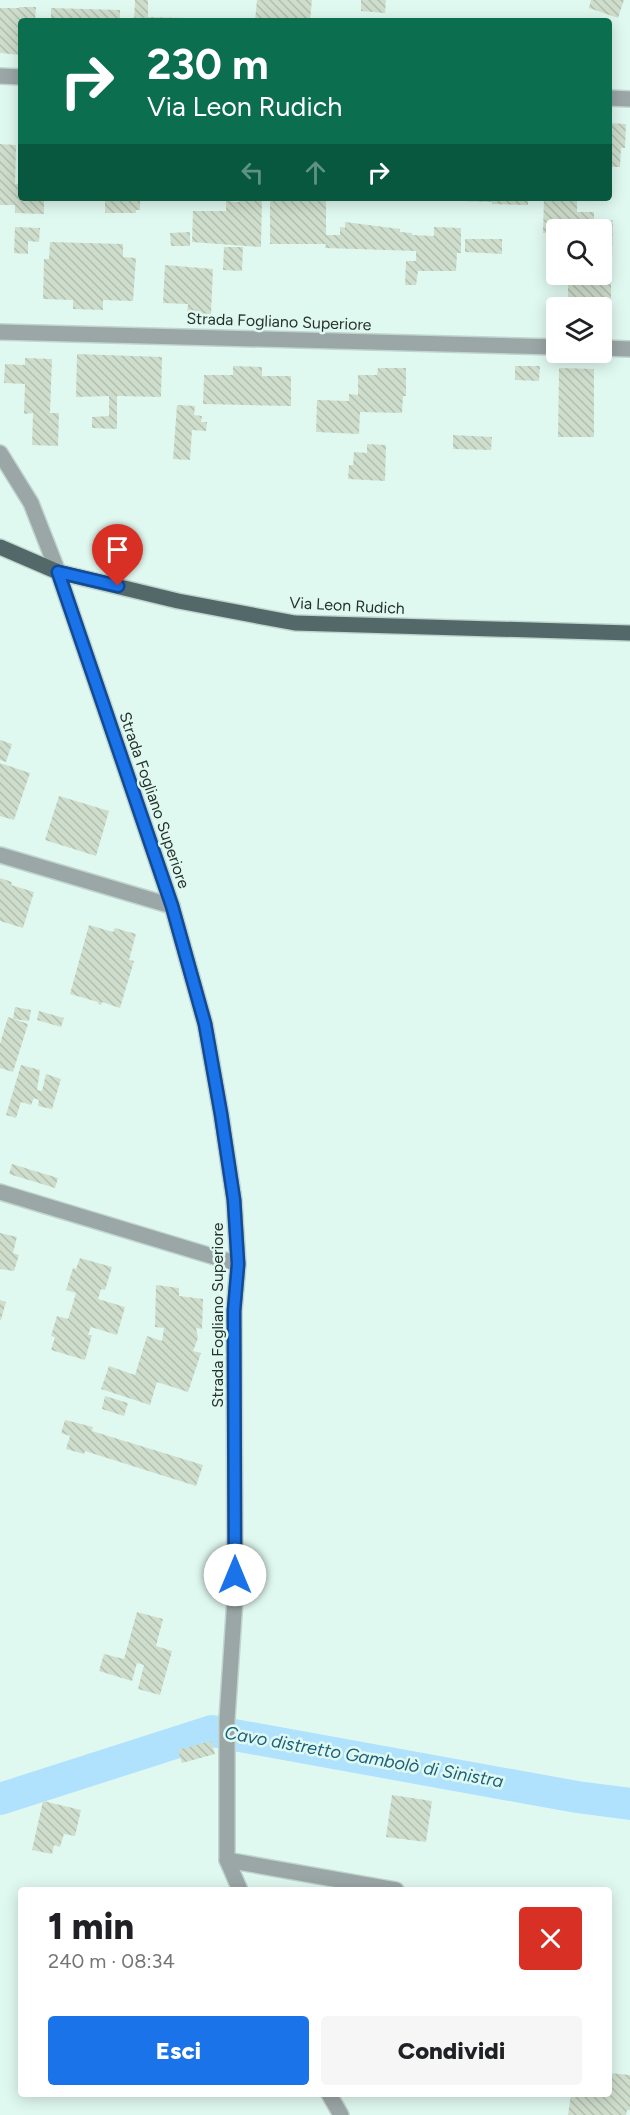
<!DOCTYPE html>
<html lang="it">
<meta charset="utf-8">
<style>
body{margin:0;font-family:Figtree,sans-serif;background:#f6f6f6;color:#202124;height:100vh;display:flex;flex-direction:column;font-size:22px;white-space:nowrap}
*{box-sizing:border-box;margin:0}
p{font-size:20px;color:#757577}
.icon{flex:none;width:33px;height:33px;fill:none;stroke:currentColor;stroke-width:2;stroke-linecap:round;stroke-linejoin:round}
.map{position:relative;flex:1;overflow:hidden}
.drawer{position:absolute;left:18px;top:1887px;width:594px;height:210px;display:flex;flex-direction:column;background:#fff;border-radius:6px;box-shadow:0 3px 15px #0003}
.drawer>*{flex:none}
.guide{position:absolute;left:18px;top:18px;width:594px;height:183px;border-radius:6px;box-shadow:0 3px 15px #0003;background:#0b6e4f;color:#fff;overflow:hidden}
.buttons{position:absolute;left:546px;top:219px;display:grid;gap:12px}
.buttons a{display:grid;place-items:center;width:66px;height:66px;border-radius:6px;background:#fff;box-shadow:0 3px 15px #0003;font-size:30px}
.pin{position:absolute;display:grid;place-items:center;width:51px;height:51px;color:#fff;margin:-62px -26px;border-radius:50% 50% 50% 0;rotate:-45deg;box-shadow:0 0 6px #0007}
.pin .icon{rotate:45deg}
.me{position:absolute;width:66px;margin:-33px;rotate:0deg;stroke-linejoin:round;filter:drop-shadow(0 0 4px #0008)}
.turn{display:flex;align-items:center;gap:21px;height:126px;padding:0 30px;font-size:27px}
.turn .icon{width:78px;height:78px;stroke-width:2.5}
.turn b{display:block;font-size:42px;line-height:51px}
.lanes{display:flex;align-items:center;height:57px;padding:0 30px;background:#0003;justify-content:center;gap:30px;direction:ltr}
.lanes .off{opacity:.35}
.round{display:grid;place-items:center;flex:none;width:63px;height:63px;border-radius:6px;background:#f6f6f6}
.head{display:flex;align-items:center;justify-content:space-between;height:102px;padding:0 30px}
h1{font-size:36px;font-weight:800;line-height:45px}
.primary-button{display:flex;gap:12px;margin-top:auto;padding:12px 30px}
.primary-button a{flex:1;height:69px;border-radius:6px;background:#1a73e8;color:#fff;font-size:24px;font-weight:800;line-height:69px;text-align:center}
.primary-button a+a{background:#f6f6f6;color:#202124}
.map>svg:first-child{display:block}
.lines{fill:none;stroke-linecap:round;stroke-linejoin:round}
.canal{stroke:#b0e1fd;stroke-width:32}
.building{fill:url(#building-back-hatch)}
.minor-casing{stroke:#bfd5cd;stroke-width:18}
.major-casing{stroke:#bfd5cd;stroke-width:18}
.minor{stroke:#9ba6a7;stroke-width:15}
.major{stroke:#536869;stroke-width:15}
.route-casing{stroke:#114b97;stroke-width:15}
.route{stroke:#1a73e8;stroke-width:10}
.labels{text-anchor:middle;stroke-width:5;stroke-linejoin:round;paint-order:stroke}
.street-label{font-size:16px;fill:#27312d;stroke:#e0f9f0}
.water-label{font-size:18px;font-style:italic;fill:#1d5f7e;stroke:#e0f9f0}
</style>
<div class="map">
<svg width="630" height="2115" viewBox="0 0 630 2115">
<defs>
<pattern id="building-back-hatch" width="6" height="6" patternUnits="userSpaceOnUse" patternTransform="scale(1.5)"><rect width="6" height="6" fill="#cfdecc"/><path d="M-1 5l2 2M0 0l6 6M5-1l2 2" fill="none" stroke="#b2bfb0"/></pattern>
</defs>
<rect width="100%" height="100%" fill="#e0f9f0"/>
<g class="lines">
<!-- canal -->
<path class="canal" d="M0,1799l212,-68 365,66 53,7"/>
</g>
<!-- building -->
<g class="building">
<path d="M135,0h13v17l39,1v3h-53z"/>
<path d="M257,0h55l-2,21h-55z"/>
<path d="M361,0h25l-1,13 -24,-2z"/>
<path d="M591,0h33l-6,18 -29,-10z"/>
<path d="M19,7h17l-1,14h-14v34l-21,-2v-45h19z"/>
<path d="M51,8l69,2v11h-69z"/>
<path d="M609,123l17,1 -1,24h-4l-1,19h-11z"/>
<path d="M0,144l16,1 -1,39h6v14h23v16l-29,-1v-8h-15z"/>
<path d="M105,198h35v12h-4v3h-31z"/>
<path d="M239,198h23l-1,49 -69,-5 1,-31h33v-10l13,1z"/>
<path d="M270,198h56v37h14v-8l5,1v-6l55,7v3l12,1v2l22,1v-9l27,1v25h-4l-1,18h-38l-2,14h-11l1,-24h10v-10l-91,-3 1,-4h-56z"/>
<path d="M462,198h66v7l-36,-1v-2l-30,-1z"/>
<path d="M544,198h33v14h17v8h19l-1,38 -6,-1v25h5v23h-43v-31h34v-44h-46v3h-13z"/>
<path d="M15,227l25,1 -1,14 -11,-1v13l-14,-1z"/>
<path d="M190,232v14h-19l-1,-13z"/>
<path d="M465,239h37v15l-37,-2z"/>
<path d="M50,242l73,2v13l13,1 -3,43 -30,-1v10l-30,-1v-9l-30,-1 1,-40h5z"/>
<path d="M224,247h19l-1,24 -19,-1z"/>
<path d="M165,265l48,4 -2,45 -24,-1 1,-9 -25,-1z"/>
<path d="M77,354l85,3 -1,40 -44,-1v33l-25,-1v-11l17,-1v-20l-33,1z"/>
<path d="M25,358l27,1 -2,54h9l-1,33 -26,-1 1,-32 -9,1 1,-30 -21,-1 1,-19 20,1z"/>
<path d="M233,366l29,1v9h29v30l-88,-2 1,-29h29z"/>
<path d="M515,366h25l-1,15 -24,-1z"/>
<path d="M378,368h28v28h-3l-1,17 -42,-1 -1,22 -43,-2 1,-32 32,1v-7l9,1v-20h19z"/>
<path d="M559,368l35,1v68h-36z"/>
<path d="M177,405l18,1 -1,9 8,1 -1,6h6l-1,9 -14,-1 -2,30 -17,-1z"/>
<path d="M453,435l39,2 -1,13 -38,-1z"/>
<path d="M367,444l19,1 -1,36 -37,-2 1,-14h4l1,-13 13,1z"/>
<path d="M0,740l12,4 -6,18 -6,-2z"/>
<path d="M0,763l30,10 -16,47 -14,-4z"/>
<path d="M59,796l50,15 -13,45 -51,-16z"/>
<path d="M0,878l12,4 -1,3 23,7 -11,36 -23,-7z"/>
<path d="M89,925l24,7 2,-4 21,6 -7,26 5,1 -14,47 -18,-6 -1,3 -3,-1v-2l-28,-8z"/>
<path d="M15,1007l16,3 -2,11 -16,-2z"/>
<path d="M39,1011l25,7 -3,9 -24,-7z"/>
<path d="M8,1017l20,7 -15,48 -13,-4v-24z"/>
<path d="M21,1065l19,5 -3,20 5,1 4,-17 15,5 -9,30 -14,-3 1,-6 -5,-2 -3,7 -10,-3 -5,16 -10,-3z"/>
<path d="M12,1164l46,14 -3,10 -46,-14z"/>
<path d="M0,1233l17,4 -4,16 6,2 -5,16 -14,-2z"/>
<path d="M80,1258l32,9 -7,23 -4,-1 -3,10 27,8 -8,28 -26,-8 -3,8h4l-7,25 -34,-10 4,-13 -4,-1 6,-20 11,3 4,-12 4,-14 -10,-3 7,-22 3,1z"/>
<path d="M156,1285l23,3v8l24,3 -1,30 -6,-1 2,10 -5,13 8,2 -13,39 -31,-10 -7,23 -49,-16 8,-23 26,9 12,-39 15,5 2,-13 -9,-1z"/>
<path d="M0,1300l6,2 -5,18h-1z"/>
<path d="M105,1396l23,7 -4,13 -22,-7z"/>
<path d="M65,1420l28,7 -1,4 111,34 -7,21 -111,-35 -1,3 -18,-5 4,-13 -9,-3z"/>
<path d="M137,1612l26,7 -7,27 16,5 -12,44 -22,-6 6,-24 -7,-2 -5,18 -33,-10 5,-17 20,5z"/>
<path d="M211,1741l4,13 -33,9 -4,-13z"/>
<path d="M392,1795l40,6 -6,41 -40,-5z"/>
<path d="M43,1801l38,9 -6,26 -11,-2 -4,13 -6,-2 -2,9 -20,-4z"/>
<path d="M609,2073l21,2v35h-3l-1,5h-58l3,-21h38z"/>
</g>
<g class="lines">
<defs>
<g id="minor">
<path d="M0,76l21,1"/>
<path d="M609,98l21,1"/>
<path d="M0,332l556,15"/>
<path d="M602,348l28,1"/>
<path d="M0,453l31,50 27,69 114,334 33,118 16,90 13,86 4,64 -4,47 1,288 -8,120v141l13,30"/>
<path d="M0,855l172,51"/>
<path d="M0,1192l238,72"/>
<path d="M227,1860l169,30"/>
<path d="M329,2094l12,21"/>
</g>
<path id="major" d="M0,547l58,25 120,29 117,22 335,10"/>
</defs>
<!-- minor casing -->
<use href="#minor" class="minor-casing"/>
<!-- major casing -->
<use href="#major" class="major-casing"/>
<!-- minor -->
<use href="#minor" class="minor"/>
<!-- major -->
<use href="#major" class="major"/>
</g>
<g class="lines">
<defs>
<path id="route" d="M118,586l-60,-14 114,334 33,118 16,90 13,86 4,64 -4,47 1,264"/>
</defs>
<!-- route casing -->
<use href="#route" class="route-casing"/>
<!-- route -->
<use href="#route" class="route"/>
</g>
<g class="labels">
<!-- street labels -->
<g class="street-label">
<text transform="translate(279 321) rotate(2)" y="6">Strada Fogliano Superiore</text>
<text transform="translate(347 605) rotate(3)" y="6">Via Leon Rudich</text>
<text transform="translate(155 800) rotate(71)" y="6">Strada Fogliano Superiore</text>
<text transform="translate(217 1315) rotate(-90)" y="6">Strada Fogliano Superiore</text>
</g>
<!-- water labels -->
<g class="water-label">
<text transform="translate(364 1757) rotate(10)" y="6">Cavo distretto Gambolò di Sinistra</text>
</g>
</g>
</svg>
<div class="buttons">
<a><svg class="icon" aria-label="search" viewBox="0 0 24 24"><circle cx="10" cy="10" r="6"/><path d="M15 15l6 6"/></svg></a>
<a><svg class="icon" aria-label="layers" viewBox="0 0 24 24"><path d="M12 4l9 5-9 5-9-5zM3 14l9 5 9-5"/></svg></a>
</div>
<div class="pin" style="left:118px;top:586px;background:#d93025"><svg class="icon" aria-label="arrive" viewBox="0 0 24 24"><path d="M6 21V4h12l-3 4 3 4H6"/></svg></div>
<svg class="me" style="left:235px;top:1575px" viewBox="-20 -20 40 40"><circle r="19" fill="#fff"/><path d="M0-13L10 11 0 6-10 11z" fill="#1a73e8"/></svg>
<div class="guide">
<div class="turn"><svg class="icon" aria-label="right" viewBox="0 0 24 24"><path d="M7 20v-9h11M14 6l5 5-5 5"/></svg><div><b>230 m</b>Via Leon Rudich</div></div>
<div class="lanes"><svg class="icon off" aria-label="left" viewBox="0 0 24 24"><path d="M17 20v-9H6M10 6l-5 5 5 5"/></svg><svg class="icon off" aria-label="ahead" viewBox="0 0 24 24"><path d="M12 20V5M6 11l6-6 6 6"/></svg><svg class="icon" aria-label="right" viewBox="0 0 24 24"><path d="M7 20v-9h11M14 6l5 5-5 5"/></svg></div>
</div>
<section class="drawer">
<div class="head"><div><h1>1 min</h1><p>240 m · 08:34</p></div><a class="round" style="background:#d93025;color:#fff"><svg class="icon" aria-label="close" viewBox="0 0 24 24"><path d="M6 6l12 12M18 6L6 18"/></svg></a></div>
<div class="primary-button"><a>Esci</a><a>Condividi</a></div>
</section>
</div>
